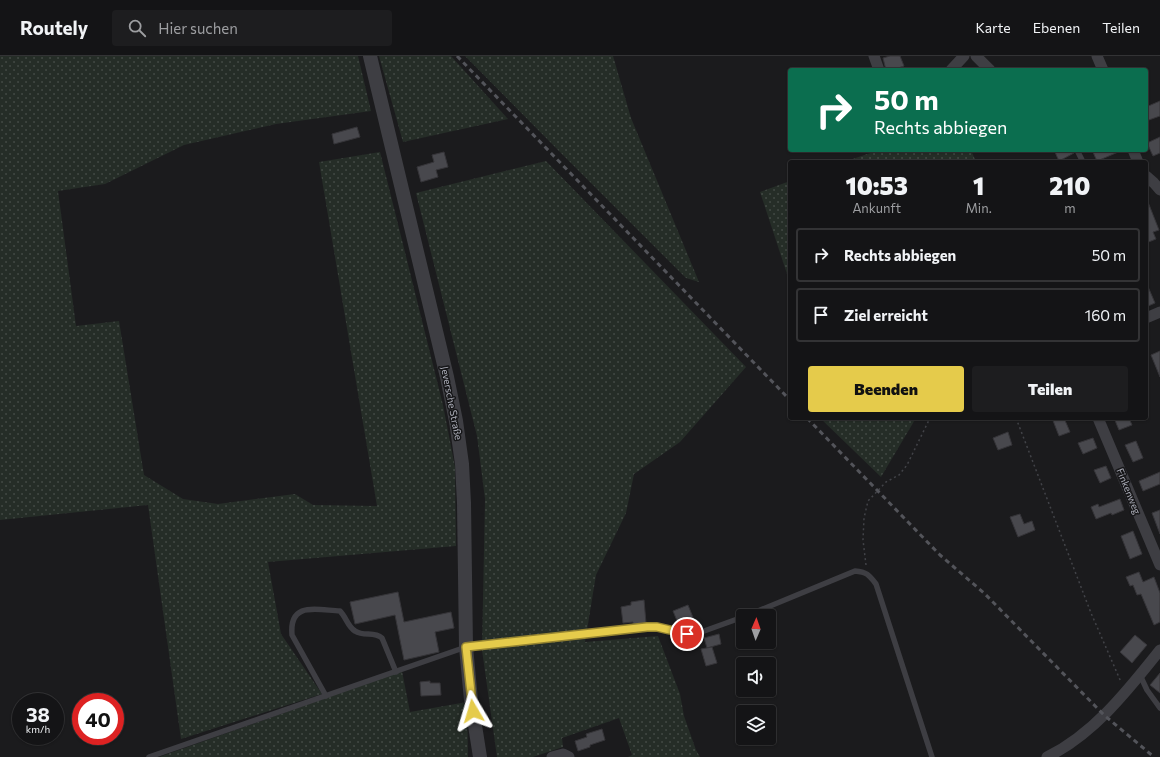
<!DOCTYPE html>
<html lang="de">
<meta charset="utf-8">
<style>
body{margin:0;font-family:Commissioner,sans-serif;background:#1d1d1f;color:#f1f3f6;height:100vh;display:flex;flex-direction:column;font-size:15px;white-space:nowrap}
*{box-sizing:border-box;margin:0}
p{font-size:13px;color:#9d9ea1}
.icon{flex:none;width:22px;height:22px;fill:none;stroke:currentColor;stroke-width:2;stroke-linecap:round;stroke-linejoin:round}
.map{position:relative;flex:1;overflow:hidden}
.side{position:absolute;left:788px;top:104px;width:360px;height:260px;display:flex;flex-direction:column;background:#141416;border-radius:4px;box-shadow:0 1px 3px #0004,0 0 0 1px #333335}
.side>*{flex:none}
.hud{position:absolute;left:788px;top:12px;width:360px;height:84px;border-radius:4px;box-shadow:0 1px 3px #0004,0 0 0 1px #333335;background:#0b6e4f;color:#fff;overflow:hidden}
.needle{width:26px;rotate:2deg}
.tools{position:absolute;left:736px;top:553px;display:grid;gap:8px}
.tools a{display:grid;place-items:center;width:40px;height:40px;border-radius:4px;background:#141416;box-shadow:0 1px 3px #0004,0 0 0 1px #333335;font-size:20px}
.speed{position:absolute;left:12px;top:637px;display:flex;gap:8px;font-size:20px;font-weight:700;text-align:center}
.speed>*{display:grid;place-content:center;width:52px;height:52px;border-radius:50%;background:#141416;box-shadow:0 1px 3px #0004,0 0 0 1px #333335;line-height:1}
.speed small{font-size:10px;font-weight:400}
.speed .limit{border:6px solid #d22;background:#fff;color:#111}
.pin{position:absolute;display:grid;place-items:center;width:34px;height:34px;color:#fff;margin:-17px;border:2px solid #fff;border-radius:50%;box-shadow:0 1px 4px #0007}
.me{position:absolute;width:44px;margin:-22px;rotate:353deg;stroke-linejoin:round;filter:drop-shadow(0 0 3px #0008)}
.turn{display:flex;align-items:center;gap:14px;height:84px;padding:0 20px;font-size:18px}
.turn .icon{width:52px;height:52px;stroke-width:2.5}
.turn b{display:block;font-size:28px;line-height:34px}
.eta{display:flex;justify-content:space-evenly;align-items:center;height:68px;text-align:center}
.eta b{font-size:24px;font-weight:800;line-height:28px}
.cta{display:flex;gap:8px;margin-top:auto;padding:8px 20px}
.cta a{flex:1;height:46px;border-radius:4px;background:#e5cb4b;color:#111;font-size:16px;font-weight:800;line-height:46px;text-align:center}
.cta a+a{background:#1d1d1f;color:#f1f3f6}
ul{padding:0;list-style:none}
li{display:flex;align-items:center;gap:12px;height:54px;margin:0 8px 6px;padding:0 12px;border:2px solid #333335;border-radius:4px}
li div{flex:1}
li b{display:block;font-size:15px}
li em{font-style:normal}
header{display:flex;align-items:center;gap:24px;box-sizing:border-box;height:56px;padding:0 20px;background:#141416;border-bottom:1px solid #333335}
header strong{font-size:19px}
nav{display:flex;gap:22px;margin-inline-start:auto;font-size:14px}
.search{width:280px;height:36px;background:#1d1d1f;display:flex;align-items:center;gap:10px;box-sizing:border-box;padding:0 14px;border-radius:4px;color:#9d9ea1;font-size:15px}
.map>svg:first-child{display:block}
.green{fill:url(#green-dots)}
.building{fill:#48484d;stroke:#363539}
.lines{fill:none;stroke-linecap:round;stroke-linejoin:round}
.path{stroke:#424348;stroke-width:1.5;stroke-dasharray:2 3;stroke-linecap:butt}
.service{stroke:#3e3e43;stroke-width:5.5}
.minor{stroke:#3e3e43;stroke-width:11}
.tertiary{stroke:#3e3e43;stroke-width:14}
.rail{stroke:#53545a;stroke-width:3;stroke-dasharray:5 4;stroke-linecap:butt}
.route-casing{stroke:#958431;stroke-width:10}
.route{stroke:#e5cb4b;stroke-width:7}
.labels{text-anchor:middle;stroke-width:3;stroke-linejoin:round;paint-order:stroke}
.street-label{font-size:10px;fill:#aeb0bb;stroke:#161618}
</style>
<header>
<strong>Routely</strong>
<div class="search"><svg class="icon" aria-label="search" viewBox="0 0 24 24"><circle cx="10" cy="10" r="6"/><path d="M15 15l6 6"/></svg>Hier suchen</div>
<nav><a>Karte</a><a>Ebenen</a><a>Teilen</a></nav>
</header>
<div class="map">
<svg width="1160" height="701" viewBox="0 0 1160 701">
<defs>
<pattern id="green-dots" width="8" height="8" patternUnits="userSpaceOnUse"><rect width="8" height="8" fill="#252d27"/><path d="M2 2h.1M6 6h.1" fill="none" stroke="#424944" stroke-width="1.8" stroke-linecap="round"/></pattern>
</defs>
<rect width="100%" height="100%" fill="#1b1b1d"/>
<!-- green -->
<g class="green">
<path d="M0,0h358l13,55 -95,13 -92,21 -79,39 -47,7 18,135 43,-5 25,154 39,24 35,5 77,-10 18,11 64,1 -58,-344 61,-10 63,253 12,62 1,79 -188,16 13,72 41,60 -141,45 -33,-234 -148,15z"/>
<path d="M379,0h72l57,63 -105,23z"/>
<path d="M465,0h148l18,62 68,164 -13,-4 -128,-128z"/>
<path d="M879,94h92l5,12h-132z"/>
<path d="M546,105l200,206 -66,75 -46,32 -8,39 -30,62 -11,67 73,-6 22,58 4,22 12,34 4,7h-72l4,-2 -13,-37 -57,20 1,9 -30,10h-36l-15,-107 3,-151 -8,-63 -61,-243z"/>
<path d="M790,125v102l-30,-91z"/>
<path d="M820,362h96l-35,59z"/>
<path d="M402,615l8,41 57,-10 1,55h-309z"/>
</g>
<!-- building -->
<g class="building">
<path d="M890,0h10l4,10 -12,4h-6l-3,-12z"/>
<path d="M1160,45v15l-14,5v-14z"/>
<path d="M357,71l3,10 -26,7 -2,-10z"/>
<path d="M1160,81v16l-7,3 -6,-13z"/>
<path d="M1054,94h19l1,3 -15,8z"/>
<path d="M1092,94h31l-26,11z"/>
<path d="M444,96l4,15 -12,3 2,7 -17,5 -4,-15 17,-5 -2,-7z"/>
<path d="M1146,141l13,33 -6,2 3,7 -10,4z"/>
<path d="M1146,226l9,21 -9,4z"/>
<path d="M1160,295v26l-9,-22z"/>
<path d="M1052,362h12l6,14 -11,4z"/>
<path d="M1114,362h15l3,7 -13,5z"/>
<path d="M1008,376l4,13 -14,5 -5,-12z"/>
<path d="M1093,382l4,10 -14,6 -5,-11z"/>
<path d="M1136,385l7,17 -10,4 -8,-17z"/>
<path d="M1106,410l5,12 -11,5 -6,-13z"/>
<path d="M1160,416v12l-17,7 -4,-10z"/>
<path d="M1120,443l4,11 -12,5 -1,-2 -15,6 -5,-12 7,-3 1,3z"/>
<path d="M1160,454v24l-8,-21z"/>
<path d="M1020,458l4,10 8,-3 3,9 -17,7 -8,-20z"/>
<path d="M1133,475l9,23 -12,5 -9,-23z"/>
<path d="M1139,516l4,10 11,-5 6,16v29l-6,3 -13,-31 -4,1 -4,-10 -3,1 -4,-9z"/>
<path d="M398,536l6,30 47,-10 3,16 -19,4 4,20 -35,8 -9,-45 -40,9 -5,-22z"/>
<path d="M644,544l2,23 -13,1v-2l-10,1 -2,-16 10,-2v-3z"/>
<path d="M688,549l8,20 -11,4 -5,-1 -7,-17z"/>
<path d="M719,578l2,10 -14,4 -3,-10z"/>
<path d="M1135,579l12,10 -15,18 -12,-11z"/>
<path d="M712,591l5,16 -11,3 -5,-17z"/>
<path d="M1160,617v20l-10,-8z"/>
<path d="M430,625v2h10l1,12 -20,1 -1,-14z"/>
<path d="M602,673l3,11 -15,5v2l-12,4 -3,-10 12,-4 -1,-3z"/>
</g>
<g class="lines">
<!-- path -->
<g class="path">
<path d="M1016,362l75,195 30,69"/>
<path d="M866,509l-3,-25 1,-22 4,-17 18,-19 13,-7 8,-10 23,-47"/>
</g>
<!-- service -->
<g class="service">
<path d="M1077,94l6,12"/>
<path d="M746,560l109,-45c12,1 14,4 21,13l56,173"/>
<path d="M1140,619l7,15 13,18"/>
<path d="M326,640l-34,-61c-3,-34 25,-25 48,-24 6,6 8,16 15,20 9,6 19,0 27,7l14,34"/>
<path d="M149,701l317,-110 181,-20h10l36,8 50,-18"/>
</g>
<!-- minor -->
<g class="minor">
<path d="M874,0l5,14"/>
<path d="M976,0l14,14"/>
<path d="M1097,0l6,14"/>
<path d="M951,14l13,-14"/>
<path d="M1133,94l5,12"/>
<path d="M1146,120l8,7 6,7"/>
<path d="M1146,262l14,-6"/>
<path d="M1098,362l62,147"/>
<path d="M552,701l11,-3 6,3"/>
<path d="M1047,701c47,-23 81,-67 113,-107"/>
</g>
<!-- tertiary -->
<path class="tertiary" d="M370,0l77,321 9,44 6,43 2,39 2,144 5,53 9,57"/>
<!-- rail -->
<g class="rail">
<path d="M457,0l333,344"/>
<path d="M807,362l133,137 44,38 120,122 50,42"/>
</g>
</g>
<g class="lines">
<defs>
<path id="route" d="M473,655l-7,-64 181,-20h10l30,7"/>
</defs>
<!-- route casing -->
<use href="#route" class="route-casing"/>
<!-- route -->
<use href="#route" class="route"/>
</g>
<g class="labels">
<!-- street labels -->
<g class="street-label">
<text transform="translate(452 347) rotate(79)" y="4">Jeversche Straße</text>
<text transform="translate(1129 435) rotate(68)" y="4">Finkenweg</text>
</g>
</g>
</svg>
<div class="tools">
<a><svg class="needle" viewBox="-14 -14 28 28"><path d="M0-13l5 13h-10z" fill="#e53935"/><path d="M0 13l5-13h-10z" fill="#9d9ea1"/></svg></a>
<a><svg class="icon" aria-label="sound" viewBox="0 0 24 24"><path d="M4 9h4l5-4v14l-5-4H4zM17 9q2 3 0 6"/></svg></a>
<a><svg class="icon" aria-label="layers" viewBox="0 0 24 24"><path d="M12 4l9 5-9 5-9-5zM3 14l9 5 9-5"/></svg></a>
</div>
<div class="speed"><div>38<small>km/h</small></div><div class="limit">40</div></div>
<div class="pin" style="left:687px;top:578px;background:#d93025"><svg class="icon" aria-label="arrive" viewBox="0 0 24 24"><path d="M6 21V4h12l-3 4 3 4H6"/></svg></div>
<svg class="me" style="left:473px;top:655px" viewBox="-20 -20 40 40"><path d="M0-17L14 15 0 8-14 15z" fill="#e5cb4b" stroke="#fff" stroke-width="4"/></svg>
<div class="hud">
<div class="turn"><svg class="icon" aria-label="right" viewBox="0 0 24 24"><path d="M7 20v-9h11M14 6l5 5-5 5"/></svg><div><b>50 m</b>Rechts abbiegen</div></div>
</div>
<section class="side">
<div class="eta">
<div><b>10:53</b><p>Ankunft</p></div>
<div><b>1</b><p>Min.</p></div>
<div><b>210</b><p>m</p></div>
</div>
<ul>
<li><svg class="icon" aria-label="right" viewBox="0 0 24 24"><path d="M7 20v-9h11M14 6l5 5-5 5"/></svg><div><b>Rechts abbiegen</b></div><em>50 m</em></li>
<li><svg class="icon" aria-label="arrive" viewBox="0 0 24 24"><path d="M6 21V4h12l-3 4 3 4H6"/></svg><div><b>Ziel erreicht</b></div><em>160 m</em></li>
</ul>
<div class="cta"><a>Beenden</a><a>Teilen</a></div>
</section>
</div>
